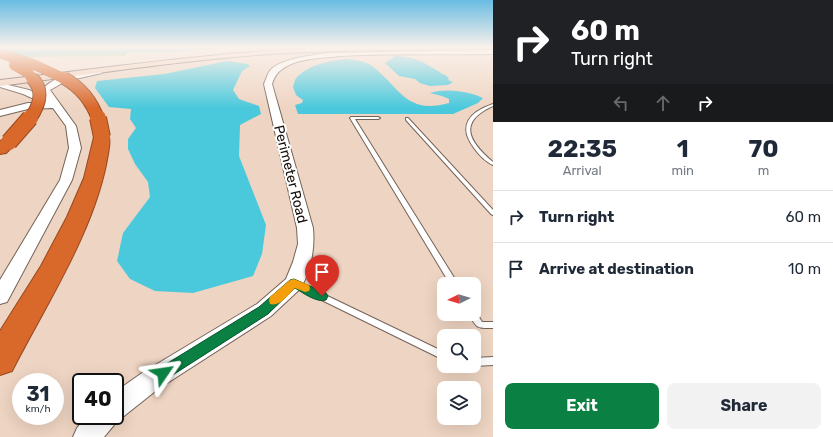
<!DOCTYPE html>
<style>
body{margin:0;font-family:Rubik,sans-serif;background:#f2f2f3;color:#1f2937;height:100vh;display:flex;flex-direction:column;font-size:15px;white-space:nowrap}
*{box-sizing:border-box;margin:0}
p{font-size:13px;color:#747a83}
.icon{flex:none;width:22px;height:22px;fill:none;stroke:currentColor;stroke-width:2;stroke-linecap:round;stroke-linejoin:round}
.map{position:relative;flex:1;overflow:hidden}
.drawer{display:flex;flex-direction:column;background:#fff;width:340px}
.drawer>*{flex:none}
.guide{background:#202124;color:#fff;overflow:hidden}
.needle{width:26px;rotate:265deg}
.tools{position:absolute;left:437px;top:277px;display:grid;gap:8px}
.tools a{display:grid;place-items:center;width:44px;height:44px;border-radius:8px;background:#fff;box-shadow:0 4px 16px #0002;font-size:20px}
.speed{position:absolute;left:12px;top:373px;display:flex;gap:8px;font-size:20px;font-weight:700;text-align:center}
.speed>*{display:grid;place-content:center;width:52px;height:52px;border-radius:50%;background:#fff;box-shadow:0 4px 16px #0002;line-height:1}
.speed small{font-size:10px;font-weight:400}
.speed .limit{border:2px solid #111;border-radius:6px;background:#fff;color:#111}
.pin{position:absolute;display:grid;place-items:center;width:34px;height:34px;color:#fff;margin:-41px -17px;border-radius:50% 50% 50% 0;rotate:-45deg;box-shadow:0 0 4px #0007}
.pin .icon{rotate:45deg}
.me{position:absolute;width:44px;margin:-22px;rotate:58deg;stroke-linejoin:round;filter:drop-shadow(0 0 3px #0008)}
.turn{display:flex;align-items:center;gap:14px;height:84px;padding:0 12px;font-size:18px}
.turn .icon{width:52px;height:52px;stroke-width:2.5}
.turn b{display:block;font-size:28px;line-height:34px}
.lanes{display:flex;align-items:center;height:38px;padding:0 12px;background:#0003;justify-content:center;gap:20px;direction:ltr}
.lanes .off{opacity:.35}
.eta{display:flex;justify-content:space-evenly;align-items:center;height:68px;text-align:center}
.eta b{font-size:24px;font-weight:700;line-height:28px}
.cta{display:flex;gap:8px;margin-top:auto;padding:8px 12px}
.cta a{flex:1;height:46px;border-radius:8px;background:#0b8043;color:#fff;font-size:16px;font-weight:700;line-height:46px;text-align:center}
.cta a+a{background:#f2f2f3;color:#1f2937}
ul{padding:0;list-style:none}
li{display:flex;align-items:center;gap:12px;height:52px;padding:0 12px;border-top:1px solid #e0e1e3}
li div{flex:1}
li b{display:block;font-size:15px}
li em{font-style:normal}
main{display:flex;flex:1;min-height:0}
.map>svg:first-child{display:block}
.built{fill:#eed4c2;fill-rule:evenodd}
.green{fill:#8ec9a3}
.water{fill:#4ac9dc}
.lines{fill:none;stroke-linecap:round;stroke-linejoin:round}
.canal{fill:#4ac9dc;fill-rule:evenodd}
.service-casing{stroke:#746358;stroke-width:2}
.tertiary-casing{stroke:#746358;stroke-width:2}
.secondary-casing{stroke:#746358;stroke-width:2}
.motorway-casing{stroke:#954920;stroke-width:2}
.service{fill:#fff;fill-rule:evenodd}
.tertiary{fill:#fff;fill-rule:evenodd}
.secondary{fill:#f4d2bf;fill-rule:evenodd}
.motorway{fill:#d9682b;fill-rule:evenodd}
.motorway-bridge-far2-casing{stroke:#954920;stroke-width:10;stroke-linecap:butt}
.motorway-bridge-far1-casing{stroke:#954920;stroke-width:14;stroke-linecap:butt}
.motorway-bridge-casing{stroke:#954920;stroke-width:18;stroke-linecap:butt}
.motorway-bridge-far2{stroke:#d9682b;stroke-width:10}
.motorway-bridge-far1{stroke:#d9682b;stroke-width:12}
.motorway-bridge{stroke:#d9682b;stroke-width:16}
.route{fill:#0b8043;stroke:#07532c}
.slow{fill:#f59e0b}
.labels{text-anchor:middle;stroke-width:4;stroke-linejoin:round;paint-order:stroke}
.street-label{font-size:14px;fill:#17100c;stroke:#fff}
</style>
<main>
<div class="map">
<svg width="493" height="437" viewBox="0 0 493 437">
<rect width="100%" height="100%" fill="#f3dfd2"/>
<!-- built -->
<path class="built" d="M493,49v388h-493v-351l198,-24 69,-7 77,-4zM444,284h30v30h-30zM444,336h30v30h-30zM21,382h34v34h-34zM81,382h34v34h-34zM444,388h30v30h-30z"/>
<!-- green -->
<path class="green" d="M0,47h204l-23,2h-52l-4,7 -125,1z"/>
<!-- water -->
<g class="water">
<path d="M395,56c22,0 32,9 50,19l4,3 -1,2 5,2 -5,3 -18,1 -10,-3 -5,-4 -16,-3 -14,-13z"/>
<path d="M348,59c8,1 17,2 24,7 28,21 33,49 77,37v-4l-7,-3 -12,-3c17,-5 37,-2 53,5l-5,5 -25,11h-155l-3,-9 7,-2 1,-3 -7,-5 -3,-8c1,-3 2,-9 5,-11 13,-12 33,-16 50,-17z"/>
<path d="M227,61l21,3 2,2 -8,5 -9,19 6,9 20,7 2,8 -21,11 -1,31 27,69 -4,29 -9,22 -60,17 -38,-2 -25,-12 -13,-18 6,-28 27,-36 -2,-15 -13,-18 -7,-15v-10l8,-11 -6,-9 1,-10 -22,-2 -14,-19 2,-7 67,-7z"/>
</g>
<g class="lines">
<!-- canal -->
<path class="canal" d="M215,47l-3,2 -29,3 -183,3v-4z"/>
<defs>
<g id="service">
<path d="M493,104v2c-36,16 -24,36 0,56v3c-7,-3 -14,-10 -19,-17 -17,-23 -4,-36 19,-44z"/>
<path d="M351,117h27l2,1 -2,1h-23l103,165h-8l-100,-166z"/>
<path d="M406,118h2l85,92v5l-2,-1 -85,-94z"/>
<path d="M294,280l150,72v8l-153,-75 -1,-2 1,-2z"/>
<path d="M474,311l2,1 6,10h11v6c-16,0 -16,1 -24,-14h5z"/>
<path d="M493,357v8l-19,1v-8z"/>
</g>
<g id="tertiary">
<path d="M493,50v4c-51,1 -102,-1 -153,2 -17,2 -38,2 -53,10 -9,5 -12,9 -15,18l41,144c2,21 -2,41 -12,60l-30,28 -113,73 -34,27 -7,3 -3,6 -10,12h-31l4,-9 10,-12h28v-24l27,-19 115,-69 29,-25 7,-17 5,-18 -1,-16 -33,-144c2,-4 3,-9 5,-12 8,-13 44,-17 59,-19z"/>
<path d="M99,69h3v4l-36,8 -16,9 26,36 5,22 -9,32 -65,122 -7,2v-24l60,-100 9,-32 -3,-22 -13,-18 -25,1 -28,7v-6l28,-7h15l-20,-9 -23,-7v-4l29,7 17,8 -4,-8c13,-16 38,-17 57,-21z"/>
</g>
<path id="secondary" d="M344,47h149v2c-79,1 -158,0 -237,6 -85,7 -171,20 -256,31v-6c115,-13 228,-30 344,-33z"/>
<g id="motorway">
<path d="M102,132l6,2c3,5 1,14 0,20 -12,75 -62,150 -96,217l-12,4v-44l41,-65 26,-49 17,-39 10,-41 2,-3z"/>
<path d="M9,137l6,2 2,3 -11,11 -6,1v-13z"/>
</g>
</defs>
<!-- service casing -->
<use href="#service" class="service-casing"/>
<!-- tertiary casing -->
<use href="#tertiary" class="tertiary-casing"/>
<!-- secondary casing -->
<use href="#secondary" class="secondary-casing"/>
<!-- motorway casing -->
<use href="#motorway" class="motorway-casing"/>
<!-- service -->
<use href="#service" class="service"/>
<!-- tertiary -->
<use href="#tertiary" class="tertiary"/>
<!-- secondary -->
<use href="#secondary" class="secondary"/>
<!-- motorway -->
<use href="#motorway" class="motorway"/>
<defs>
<g id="motorway-bridge-far2">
<path d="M0,53l35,12 30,14"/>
<path d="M14,65l14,8 5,6"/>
</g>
<g id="motorway-bridge-far1">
<path d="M64,78c16,9 28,24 34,41"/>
<path d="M30,119c9,-13 15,-28 2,-41"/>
</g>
<g id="motorway-bridge">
<path d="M98,118l4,19"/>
<path d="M9,142l21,-24"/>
</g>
</defs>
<!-- motorway-bridge-far2 casing -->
<use href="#motorway-bridge-far2" class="motorway-bridge-far2-casing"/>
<!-- motorway-bridge-far1 casing -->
<use href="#motorway-bridge-far1" class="motorway-bridge-far1-casing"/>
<!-- motorway-bridge casing -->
<use href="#motorway-bridge" class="motorway-bridge-casing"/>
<!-- motorway-bridge-far2 -->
<use href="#motorway-bridge-far2" class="motorway-bridge-far2"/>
<!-- motorway-bridge-far1 -->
<use href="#motorway-bridge-far1" class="motorway-bridge-far1"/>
<!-- motorway-bridge -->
<use href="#motorway-bridge" class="motorway-bridge"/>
</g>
<!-- sky -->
<linearGradient id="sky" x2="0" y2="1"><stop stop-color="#69bce3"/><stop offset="0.44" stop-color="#faf1eb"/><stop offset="1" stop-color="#faf1eb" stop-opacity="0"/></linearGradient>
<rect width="493" height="108" fill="url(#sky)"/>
<!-- route -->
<path class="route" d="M294,279l32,14 2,3 -2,4c-9,3 -23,-7 -31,-12l-27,26 -100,64 -5,2 -5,-2 -2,-5 2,-4 101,-62 31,-27z"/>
<!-- slow -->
<path class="slow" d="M294,279l15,6 1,3 -1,3 -4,1 -10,-4c-7,7 -15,19 -25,16l-1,-4 1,-3 20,-17z"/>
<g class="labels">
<!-- street labels -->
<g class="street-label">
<text transform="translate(291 174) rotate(76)" y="5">Perimeter Road</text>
</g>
</g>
</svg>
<div class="tools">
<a><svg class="needle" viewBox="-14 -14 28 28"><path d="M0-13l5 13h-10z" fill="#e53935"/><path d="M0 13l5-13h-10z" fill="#747a83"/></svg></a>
<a><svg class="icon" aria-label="search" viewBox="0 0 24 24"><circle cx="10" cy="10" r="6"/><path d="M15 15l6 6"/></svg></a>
<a><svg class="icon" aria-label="layers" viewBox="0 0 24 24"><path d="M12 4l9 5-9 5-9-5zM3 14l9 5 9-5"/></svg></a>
</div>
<div class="speed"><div>31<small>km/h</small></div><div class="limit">40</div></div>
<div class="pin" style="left:322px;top:296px;background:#d93025"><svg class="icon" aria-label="arrive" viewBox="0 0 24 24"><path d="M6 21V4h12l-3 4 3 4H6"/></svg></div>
<svg class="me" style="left:163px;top:373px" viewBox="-20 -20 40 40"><path d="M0-17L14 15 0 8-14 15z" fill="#0b8043" stroke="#fff" stroke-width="4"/></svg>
</div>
<section class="drawer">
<div class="guide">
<div class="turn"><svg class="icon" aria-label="right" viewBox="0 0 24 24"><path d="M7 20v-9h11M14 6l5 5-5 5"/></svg><div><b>60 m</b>Turn right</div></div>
<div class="lanes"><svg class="icon off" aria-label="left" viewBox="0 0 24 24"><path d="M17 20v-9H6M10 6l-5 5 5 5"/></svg><svg class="icon off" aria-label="ahead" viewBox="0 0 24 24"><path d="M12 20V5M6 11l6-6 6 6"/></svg><svg class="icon" aria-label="right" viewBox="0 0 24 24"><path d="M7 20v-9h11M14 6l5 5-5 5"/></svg></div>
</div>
<div class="eta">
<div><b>22:35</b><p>Arrival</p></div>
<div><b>1</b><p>min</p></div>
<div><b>70</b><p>m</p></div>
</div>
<ul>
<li><svg class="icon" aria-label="right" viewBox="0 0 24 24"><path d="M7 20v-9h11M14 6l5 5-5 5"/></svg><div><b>Turn right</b></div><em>60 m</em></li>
<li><svg class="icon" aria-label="arrive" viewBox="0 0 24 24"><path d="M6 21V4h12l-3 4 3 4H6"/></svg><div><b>Arrive at destination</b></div><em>10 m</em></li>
</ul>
<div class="cta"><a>Exit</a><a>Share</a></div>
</section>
</main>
